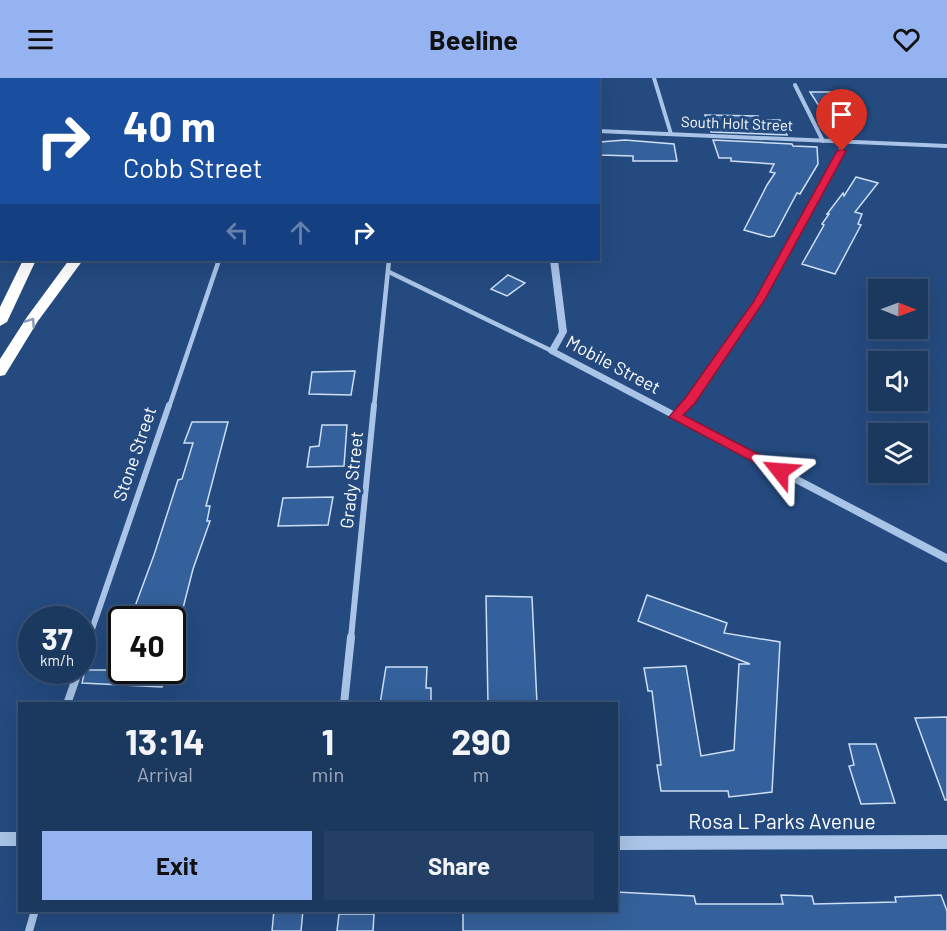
<!DOCTYPE html>
<style>
body{margin:0;font-family:Barlow,sans-serif;background:#243f65;color:#f1f3f6;height:100vh;display:flex;flex-direction:column;font-size:22px;white-space:nowrap}
*{box-sizing:border-box;margin:0}
p{font-size:20px;color:#a0acbd}
.icon{flex:none;width:33px;height:33px;fill:none;stroke:currentColor;stroke-width:2;stroke-linecap:round;stroke-linejoin:round}
.map{position:relative;flex:1;overflow:hidden}
.details{position:absolute;left:18px;top:624px;width:600px;height:210px;display:flex;flex-direction:column;background:#1b385f;border-radius:0px;box-shadow:0 6px 24px #0002,0 0 0 2px #395274}
.details>*{flex:none}
.guide{position:absolute;left:0px;top:0px;width:600px;height:183px;box-shadow:0 6px 24px #0002,0 0 0 2px #395274;background:#1a4fa0;color:#fff;overflow:hidden}
.needle{width:39px;rotate:91deg}
.buttons{position:absolute;left:868px;top:201px;display:grid;gap:12px}
.buttons a{display:grid;place-items:center;width:60px;height:60px;border-radius:0px;background:#1b385f;box-shadow:0 6px 24px #0002,0 0 0 2px #395274;font-size:30px}
.speed{position:absolute;left:18px;top:528px;display:flex;gap:12px;font-size:30px;font-weight:700;text-align:center}
.speed>*{display:grid;place-content:center;width:78px;height:78px;border-radius:50%;background:#1b385f;box-shadow:0 6px 24px #0002,0 0 0 2px #395274;line-height:1}
.speed small{font-size:15px;font-weight:400}
.speed .limit{border:3px solid #111;border-radius:9px;background:#fff;color:#111}
.pin{position:absolute;display:grid;place-items:center;width:51px;height:51px;color:#fff;margin:-62px -26px;border-radius:50% 50% 50% 0;rotate:-45deg;box-shadow:0 0 6px #0007}
.pin .icon{rotate:45deg}
.me{position:absolute;width:66px;margin:-33px;rotate:298deg;stroke-linejoin:round;filter:drop-shadow(0 0 4px #0008)}
.turn{display:flex;align-items:center;gap:21px;height:126px;padding:0 24px;font-size:27px}
.turn .icon{width:78px;height:78px;stroke-width:2.5}
.turn b{display:block;font-size:42px;line-height:51px}
.lanes{display:flex;align-items:center;height:57px;padding:0 24px;background:#0003;justify-content:center;gap:30px;direction:ltr}
.lanes .off{opacity:.35}
.eta{display:flex;justify-content:space-evenly;align-items:center;height:102px;text-align:center}
.eta b{font-size:36px;font-weight:700;line-height:42px}
.button{display:flex;gap:12px;margin-top:auto;padding:12px 24px}
.button a{flex:1;height:69px;border-radius:0px;background:#95b2f1;color:#111;font-size:24px;font-weight:700;line-height:69px;text-align:center}
.button a+a{background:#243f65;color:#f1f3f6}
header{display:flex;justify-content:space-between;align-items:center;height:78px;padding:0 24px;background:#95b2f1;color:#111;font-size:27px;font-weight:700}
.map>svg:first-child{display:block}
.building{fill:#34619b;stroke:#cddef5;stroke-width:1.5}
.lines{fill:none;stroke-linecap:round;stroke-linejoin:round}
.minor-far3{stroke:#a9c4e6;stroke-width:4}
.minor-far2{stroke:#a9c4e6;stroke-width:4.5}
.minor-far1{stroke:#a9c4e6;stroke-width:6}
.minor{stroke:#a9c4e6;stroke-width:8}
.tertiary{fill:#a9c4e6;fill-rule:evenodd}
.motorway{fill:#fff;fill-rule:evenodd}
.oneway{stroke:#879bb9}
.route{fill:#e11d48;stroke:#92132f;stroke-width:1.5}
.labels{text-anchor:middle;stroke-width:6;stroke-linejoin:round;paint-order:stroke}
.far-street-label{font-size:15px;fill:#fff;stroke:#244a7f}
.street-label{font-size:18px;fill:#fff;stroke:#244a7f}
.near-street-label{font-size:21px;fill:#fff;stroke:#244a7f}
</style>
<header><svg class="icon" aria-label="menu" viewBox="0 0 24 24"><path d="M4 6h16M4 12h16M4 18h16"/></svg>Beeline<svg class="icon" aria-label="heart" viewBox="0 0 24 24"><path d="M12 20l-8-8c-3-5 5-10 8-4 3-6 11-1 8 4z"/></svg></header>
<div class="map">
<svg width="947" height="853" viewBox="0 0 947 853">
<rect width="100%" height="100%" fill="#244a7f"/>
<!-- building -->
<g class="building">
<path d="M810,14h27l4,2 10,16 -14,24z"/>
<path d="M705,37l53,1 2,4h20l7,15 -76,-3z"/>
<path d="M625,62l49,4 3,17h-44v-5l-33,-1v-13z"/>
<path d="M713,62l79,4 1,2 24,1 1,17 -18,30 -3,-1 -23,43 -5,1 -25,-7 23,-45 8,-12 -5,-1 4,-8 -43,-3v-3h-12z"/>
<path d="M856,99l22,6 -23,29 7,2 -4,10 3,1 -26,49 -33,-10 22,-39 -2,-1 7,-10h-2l16,-21 1,3z"/>
<path d="M508,197l17,8 -18,13 -16,-7z"/>
<path d="M355,293l-4,24 -42,-1 3,-22z"/>
<path d="M192,344h36l-22,84h4l-3,15h3l-17,48 -13,51h-43l4,-12 -7,1 20,-54 24,-75 4,-1 11,-36h-9z"/>
<path d="M322,347h25l-3,41 -37,1 3,-20 9,-1z"/>
<path d="M333,419l-5,28 -50,1 5,-28z"/>
<path d="M647,517l80,28 -3,10 56,9 -8,150 -43,5 -1,-6h-67l-4,-26h4l-9,-74h-4l-4,-23 42,-2 15,90 33,-6 5,-86h11l-112,-43z"/>
<path d="M486,518l46,1 5,107h-49z"/>
<path d="M386,589h41l-1,21h5v16h-51z"/>
<path d="M85,592h83l-6,17 -80,-4z"/>
<path d="M947,639v83h-2l-30,-82z"/>
<path d="M849,666h27l19,59 -34,1 -12,-38 5,-1z"/>
<path d="M616,814l78,4 2,8h87l-2,-9 31,1 2,8 82,-2 -1,-5 46,-2 6,16v20h-484v-21h153z"/>
<path d="M274,832h29l-2,21h-29z"/>
<path d="M339,836h35l-1,17h-36z"/>
</g>
<g class="lines">
<!-- minor-far3 -->
<g class="minor-far3">
<path d="M654,0l17,56"/>
<path d="M795,7l28,56"/>
<path d="M801,145l44,-81"/>
</g>
<!-- minor-far2 -->
<g class="minor-far2">
<path d="M389,194l163,79"/>
<path d="M169,329l50,-147"/>
<path d="M374,329l15,-147"/>
<path d="M684,329l75,-106 43,-79"/>
</g>
<!-- minor-far1 -->
<g class="minor-far1">
<path d="M675,339l11,-12"/>
<path d="M89,560l80,-233"/>
<path d="M351,560l23,-233"/>
</g>
<!-- minor -->
<g class="minor">
<path d="M82,581l8,-22"/>
<path d="M67,626l12,-34"/>
<path d="M344,626l7,-67"/>
<path d="M29,853l6,-21"/>
</g>
<!-- tertiary -->
<g class="tertiary">
<rect x="531" y="0" width="6" height="2"/>
<path d="M598,51l349,15v4l-349,-15z"/>
<path d="M550,182h8l9,72 -10,18 390,204v9l-398,-210 -1,-2 11,-19z"/>
<rect x="0" y="754" width="20" height="14"/>
<path d="M947,757v14l-331,1v-14z"/>
</g>
<!-- motorway -->
<g class="motorway">
<path d="M16,0h11l-12,2z"/>
<path d="M88,0h11l1,2h-11z"/>
<path d="M114,0h10l-11,2z"/>
<path d="M314,0h13l-14,2z"/>
<path d="M0,14h2l-2,10z"/>
<path d="M23,182h13l-29,62 -7,4v-19z"/>
<path d="M69,182h14l-45,61 -33,54 -5,1v-17l27,-42z"/>
</g>
</g>
<!-- one-way arrows -->
<defs><path id="oneway-chevron" d="M-2-3.5L2.5 0L-2 3.5" fill="none" stroke-width="1.6" stroke-linecap="round" stroke-linejoin="round" transform="scale(1.5)"/></defs>
<use class="oneway" href="#oneway-chevron" transform="translate(31 244) rotate(-56)"/>
<!-- route -->
<path class="route" d="M842,71l4,2 -82,150 -69,102 -12,12 102,53 1,3 -6,5 -111,-59 17,-20 68,-96 83,-150z"/>
<g class="labels">
<!-- far-street labels -->
<g class="far-street-label">
<text transform="translate(737 46) rotate(2)" y="5">South Holt Street</text>
</g>
<!-- street labels -->
<g class="street-label">
<text transform="translate(613 287) rotate(28)" y="6">Mobile Street</text>
<text transform="translate(135 376) rotate(-71)" y="6">Stone Street</text>
<text transform="translate(352 402) rotate(-84)" y="6">Grady Street</text>
</g>
<!-- near-street labels -->
<g class="near-street-label">
<text x="782" y="751">Rosa L Parks Avenue</text>
</g>
</g>
</svg>
<div class="buttons">
<a><svg class="needle" viewBox="-14 -14 28 28"><path d="M0-13l5 13h-10z" fill="#e53935"/><path d="M0 13l5-13h-10z" fill="#a0acbd"/></svg></a>
<a><svg class="icon" aria-label="sound" viewBox="0 0 24 24"><path d="M4 9h4l5-4v14l-5-4H4zM17 9q2 3 0 6"/></svg></a>
<a><svg class="icon" aria-label="layers" viewBox="0 0 24 24"><path d="M12 4l9 5-9 5-9-5zM3 14l9 5 9-5"/></svg></a>
</div>
<div class="speed"><div>37<small>km/h</small></div><div class="limit">40</div></div>
<div class="pin" style="left:842px;top:73px;background:#d93025"><svg class="icon" aria-label="arrive" viewBox="0 0 24 24"><path d="M6 21V4h12l-3 4 3 4H6"/></svg></div>
<svg class="me" style="left:780px;top:393px" viewBox="-20 -20 40 40"><path d="M0-17L14 15 0 8-14 15z" fill="#e11d48" stroke="#fff" stroke-width="4"/></svg>
<div class="guide">
<div class="turn"><svg class="icon" aria-label="right" viewBox="0 0 24 24"><path d="M7 20v-9h11M14 6l5 5-5 5"/></svg><div><b>40 m</b>Cobb Street</div></div>
<div class="lanes"><svg class="icon off" aria-label="left" viewBox="0 0 24 24"><path d="M17 20v-9H6M10 6l-5 5 5 5"/></svg><svg class="icon off" aria-label="ahead" viewBox="0 0 24 24"><path d="M12 20V5M6 11l6-6 6 6"/></svg><svg class="icon" aria-label="right" viewBox="0 0 24 24"><path d="M7 20v-9h11M14 6l5 5-5 5"/></svg></div>
</div>
<section class="details">
<div class="eta">
<div><b>13:14</b><p>Arrival</p></div>
<div><b>1</b><p>min</p></div>
<div><b>290</b><p>m</p></div>
</div>
<div class="button"><a>Exit</a><a>Share</a></div>
</section>
</div>
